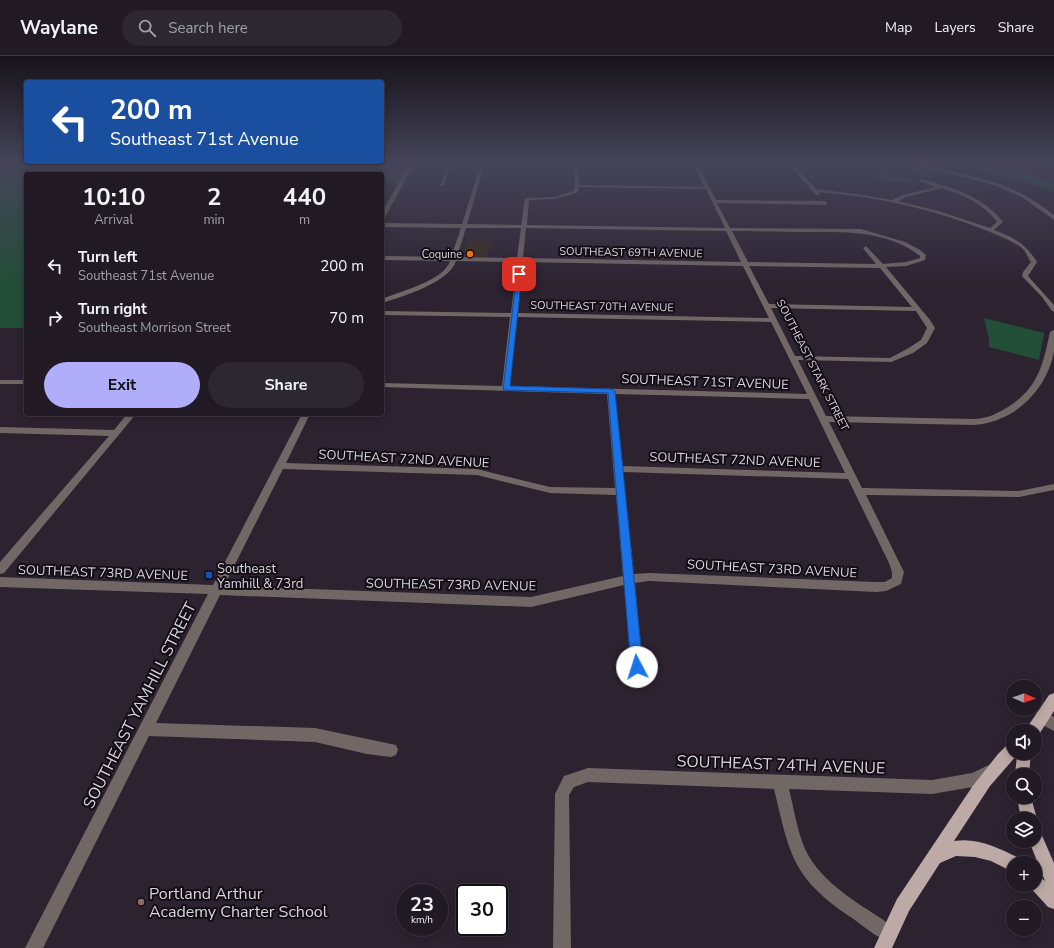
<!DOCTYPE html>
<meta charset="utf-8">
<style>
body{margin:0;font-family:"Nunito Sans",sans-serif;background:#2d2731;color:#f1f3f6;height:100vh;display:flex;flex-direction:column;font-size:15px;white-space:nowrap}
*{box-sizing:border-box;margin:0}
p{font-size:13px;color:#a2a1a6}
.icon{flex:none;width:22px;height:22px;fill:none;stroke:currentColor;stroke-width:2;stroke-linecap:round;stroke-linejoin:round}
.map{position:relative;flex:1;overflow:hidden}
.details{position:absolute;left:24px;top:116px;width:360px;height:244px;display:flex;flex-direction:column;background:#211a24;border-radius:4px;box-shadow:0 2px 10px #0003,0 0 0 1px #3e3841}
.details>*{flex:none}
.banner{position:absolute;left:24px;top:24px;width:360px;height:84px;border-radius:4px;box-shadow:0 2px 10px #0003,0 0 0 1px #3e3841;background:#1a4fa0;color:#fff;overflow:hidden}
.needle{width:26px;rotate:92deg}
.fabs{position:absolute;left:1006px;top:624px;display:grid;gap:8px}
.fabs a{display:grid;place-items:center;width:36px;height:36px;border-radius:50%;background:#211a24;box-shadow:0 2px 10px #0003,0 0 0 1px #3e3841;font-size:20px}
.speed{position:absolute;left:396px;top:828px;display:flex;gap:8px;font-size:20px;font-weight:700;text-align:center}
.speed>*{display:grid;place-content:center;width:52px;height:52px;border-radius:50%;background:#211a24;box-shadow:0 2px 10px #0003,0 0 0 1px #3e3841;line-height:1}
.speed small{font-size:10px;font-weight:400}
.speed .limit{border:2px solid #111;border-radius:6px;background:#fff;color:#111}
.pin{position:absolute;display:grid;place-items:center;width:34px;height:34px;color:#fff;margin:-17px;border-radius:8px;box-shadow:0 2px 6px #0006}
.me{position:absolute;width:44px;margin:-22px;rotate:355deg;stroke-linejoin:round;filter:drop-shadow(0 0 3px #0008)}
.turn{display:flex;align-items:center;gap:14px;height:84px;padding:0 20px;font-size:18px}
.turn .icon{width:52px;height:52px;stroke-width:2.5}
.turn b{display:block;font-size:28px;line-height:34px}
.eta{display:flex;justify-content:space-evenly;align-items:center;height:68px;text-align:center}
.eta b{font-size:24px;font-weight:700;line-height:28px}
.button{display:flex;gap:8px;margin-top:auto;padding:8px 20px}
.button a{flex:1;height:46px;border-radius:24px;background:#b0aefa;color:#111;font-size:16px;font-weight:700;line-height:46px;text-align:center}
.button a+a{background:#2d2731;color:#f1f3f6}
ul{padding:0;list-style:none}
li{display:flex;align-items:center;gap:12px;height:52px;padding:0 20px}
li div{flex:1}
li b{display:block;font-size:15px}
li em{font-style:normal}
header{display:flex;align-items:center;gap:24px;box-sizing:border-box;height:56px;padding:0 20px;background:#211a24;border-bottom:1px solid #3e3841}
header strong{font-size:19px}
nav{display:flex;gap:22px;margin-inline-start:auto;font-size:14px}
.search{width:280px;height:36px;background:#2d2731;display:flex;align-items:center;gap:10px;box-sizing:border-box;padding:0 14px;border-radius:22px;color:#a2a1a6;font-size:15px}
.map>svg:first-child{display:block}
.commercial{fill:#392a1f}
.green{fill:#234e37}
.lines{fill:none;stroke-linecap:round;stroke-linejoin:round}
.minor{fill:#716866;fill-rule:evenodd}
.major{fill:#bda9a5;fill-rule:evenodd}
.route{fill:#1a73e8;stroke:#114b97}
.food-dot{fill:#e8710a;stroke:#120e14;stroke-width:1.5}
.transit-dot{fill:#1a4fb4;stroke:#120e14;stroke-width:1.5}
.education-dot{fill:#8d6e63;stroke:#120e14;stroke-width:1.5}
.labels{text-anchor:middle;stroke-width:4;stroke-linejoin:round;paint-order:stroke}
.far-street-label{font-size:11px;fill:#dbd5de;stroke:#120e14}
.far-poi-label{font-size:11px;fill:#dbd5de;stroke:#120e14;text-anchor:end}
.street-label{font-size:13px;fill:#dbd5de;stroke:#120e14}
.poi-label{font-size:13px;fill:#dbd5de;stroke:#120e14;text-anchor:start}
.near-street-label{font-size:16px;fill:#dbd5de;stroke:#120e14}
.near-poi-label{font-size:16px;fill:#dbd5de;stroke:#120e14;text-anchor:start}
</style>
<header>
<strong>Waylane</strong>
<div class="search"><svg class="icon" aria-label="search" viewBox="0 0 24 24"><circle cx="10" cy="10" r="6"/><path d="M15 15l6 6"/></svg>Search here</div>
<nav><a>Map</a><a>Layers</a><a>Share</a></nav>
</header>
<div class="map">
<svg width="1054" height="892" viewBox="0 0 1054 892">
<rect width="100%" height="100%" fill="#2c2230"/>
<!-- commercial -->
<path class="commercial" d="M467,185h24l-4,17 -24,-1z"/>
<!-- green -->
<g class="green">
<path d="M0,107h419l-12,6 -6,12 -4,2h-15v-9h-356v154h-26z"/>
<path d="M946,107h65l29,17h9l5,3v9l-32,-11z"/>
<path d="M910,110l34,7c-17,6 -22,8 -34,-7z"/>
<path d="M876,116l31,6 4,4h-26l-7,-3z"/>
<path d="M984,262l60,15 -5,27 -50,-13v-8z"/>
</g>
<g class="lines">
<!-- minor -->
<g class="minor">
<path d="M420,107h5l-15,9 -25,45 -3,2v-7l24,-42z"/>
<path d="M448,107h4l-8,22 -4,1z"/>
<path d="M481,107h4l-18,61 54,1 4,-27 30,-1 18,-6 2,-5 -1,-23h4l1,22 125,2 -11,-24h4l19,37 109,1 3,2 -3,2 -108,-2 13,25 131,1 44,13 15,8 6,5 -1,5 -19,6 -20,1 44,53 5,8 -8,15 -14,10 -22,9 -93,-2 28,56 147,3c13,0 24,-5 35,-12 30,-19 35,-42 42,-75l4,-2c0,7 0,15 0,21 -7,40 -41,72 -81,74l-144,-3 33,66 157,3 35,-7v6l-35,7 -153,-2 38,77 -3,12 -15,7 -10,1 -227,-11 -14,2 8,84 -1,4 -5,2 -5,-2 -1,-4 -7,-82 -93,22 -311,-12 -64,128 159,5 81,17 2,5 -2,5 -5,2 -24,-3 -52,-12 -166,-6 -106,212h-18l183,-354 -208,-7v-10l213,8 89,-171h8l-24,49 191,6 73,18 65,1 -8,-94 -225,-7v-4l120,3 8,-69 -128,-2v-4l129,2 6,-51 -61,-1c-6,21 -54,36 -74,42v-4c18,-8 62,-18 68,-38l-68,-1v-4l69,1 10,-29 -79,-1v-4l80,1zM579,131l127,2 19,39 -198,-3 2,-25 26,-1 22,-6zM466,172h55l-4,30 -60,-1zM526,172l200,3 15,31 -218,-4zM732,175c24,0 49,1 73,1 39,0 83,-2 115,24v2l-14,4 -23,2 -17,-18 -3,2 13,16 -128,-2zM523,206l220,4 26,52 -251,-5zM749,210l131,2 32,39 -143,-3zM771,252l145,3 11,17 -6,12 -14,9 -17,9 -95,-2zM517,261l254,5 36,72 -297,-8zM615,338l194,5 36,74 -222,-7zM283,413l194,6 73,18 66,2 7,81 -92,21 -307,-11zM623,416l225,7 41,84 3,9v6l-7,4h-9l-227,-9 -15,1z"/>
<path d="M788,107h4l24,26 47,6 29,5 11,-5 33,-8 -17,-6 2,-2c30,8 62,17 82,43l-9,8c21,8 31,13 43,32l-9,14 26,29v7l-2,-1 -10,-14 -20,-21 1,-4 8,-10c-3,-4 -5,-10 -8,-13 -11,-9 -26,-14 -38,-19 -52,-21 -111,-34 -166,-38l1,3h-4zM941,132c22,7 42,15 56,34l-7,6 -52,-17 -40,-10 9,-4z"/>
<path d="M900,107c14,0 28,4 42,6 44,9 77,18 112,46v5l-32,-23 -28,-12 -30,-8z"/>
<rect x="0" y="324" width="26" height="4"/>
<path d="M127,358h9l-132,159 -4,1v-12l109,-126 -109,-3v-6l114,3z"/>
<path d="M1042,654l12,7v14l-17,-9 -2,-5 2,-5z"/>
<path d="M991,708l5,2 2,5 -2,5 -23,11 -41,7 -143,-5c5,20 8,41 16,60 17,36 57,56 89,78l3,6 -3,6 -6,3c-13,-6 -25,-16 -36,-24 -60,-40 -62,-63 -78,-129l-186,-7 -14,5 -5,8 2,153h-18l2,-154 9,-18 24,-8 344,12 40,-7z"/>
</g>
<!-- major -->
<g class="major">
<path d="M1051,107h3v2z"/>
<path d="M1054,637v18l-16,25 -3,1v-6h-9l2,-5 21,-31z"/>
<path d="M1013,686v11h18l-2,22h-14l2,-20 -27,31 -36,55c23,-4 45,7 65,17l2,5h-8v9l-22,-11 -16,-4 -19,-1 -16,7 -31,48 -17,37h-18l23,-49 75,-112 26,-33 10,-10z"/>
<path d="M1017,741h14l6,22 -2,4v-4h-14z"/>
<path d="M1035,772l5,3 14,32v46l-6,-2 -20,-22h7v-11l10,7 -16,-40h6z"/>
</g>
</g>
<!-- sky -->
<linearGradient id="sky" x2="0" y2="1"><stop stop-color="#18131a"/><stop offset="0.46" stop-color="#454459"/><stop offset="1" stop-color="#454459" stop-opacity="0"/></linearGradient>
<rect width="1054" height="232" fill="url(#sky)"/>
<!-- route -->
<path class="route" d="M517,217l5,1 -12,112 101,3 4,2 28,276 -2,4 -4,1 -4,-1 -2,-4 -23,-274 -105,-3z"/>
<!-- markers -->
<circle class="food-dot" cx="470" cy="198" r="4"/>
<rect class="transit-dot" x="205" y="515" width="8" height="8" rx="2"/>
<circle class="education-dot" cx="141" cy="846" r="4"/>
<g class="labels">
<!-- far-street labels -->
<g class="far-street-label">
<text transform="translate(631 196) rotate(1)" y="4">SOUTHEAST 69TH AVENUE</text>
<text transform="translate(602 250) rotate(1)" y="4">SOUTHEAST 70TH AVENUE</text>
<text transform="translate(813 309) rotate(63)" y="4">SOUTHEAST STARK STREET</text>
</g>
<!-- far-poi labels -->
<g class="far-poi-label">
<text x="462" y="202">Coquine</text>
</g>
<!-- street labels -->
<g class="street-label">
<text transform="translate(705 325) rotate(2)" y="5">SOUTHEAST 71ST AVENUE</text>
<text transform="translate(404 402) rotate(3)" y="5">SOUTHEAST 72ND AVENUE</text>
<text transform="translate(735 403) rotate(2)" y="5">SOUTHEAST 72ND AVENUE</text>
<text transform="translate(772 512) rotate(3)" y="5">SOUTHEAST 73RD AVENUE</text>
<text transform="translate(103 516) rotate(2)" y="5">SOUTHEAST 73RD AVENUE</text>
<text transform="translate(451 528) rotate(1)" y="5">SOUTHEAST 73RD AVENUE</text>
</g>
<!-- poi labels -->
<g class="poi-label">
<text x="217" y="517">Southeast<tspan x="217" dy="15">Yamhill &amp; 73rd</tspan></text>
</g>
<!-- near-street labels -->
<g class="near-street-label">
<text transform="translate(139 649) rotate(-63)" y="6">SOUTHEAST YAMHILL STREET</text>
<text transform="translate(781 708) rotate(2)" y="6">SOUTHEAST 74TH AVENUE</text>
</g>
<!-- near-poi labels -->
<g class="near-poi-label">
<text x="149" y="843">Portland Arthur<tspan x="149" dy="18">Academy Charter School</tspan></text>
</g>
</g>
</svg>
<div class="fabs">
<a><svg class="needle" viewBox="-14 -14 28 28"><path d="M0-13l5 13h-10z" fill="#e53935"/><path d="M0 13l5-13h-10z" fill="#a2a1a6"/></svg></a>
<a><svg class="icon" aria-label="sound" viewBox="0 0 24 24"><path d="M4 9h4l5-4v14l-5-4H4zM17 9q2 3 0 6"/></svg></a>
<a><svg class="icon" aria-label="search" viewBox="0 0 24 24"><circle cx="10" cy="10" r="6"/><path d="M15 15l6 6"/></svg></a>
<a><svg class="icon" aria-label="layers" viewBox="0 0 24 24"><path d="M12 4l9 5-9 5-9-5zM3 14l9 5 9-5"/></svg></a>
<a>+</a>
<a>−</a>
</div>
<div class="speed"><div>23<small>km/h</small></div><div class="limit">30</div></div>
<div class="pin" style="left:519px;top:218px;background:#d93025"><svg class="icon" aria-label="arrive" viewBox="0 0 24 24"><path d="M6 21V4h12l-3 4 3 4H6"/></svg></div>
<svg class="me" style="left:637px;top:611px" viewBox="-20 -20 40 40"><circle r="19" fill="#fff"/><path d="M0-13L10 11 0 6-10 11z" fill="#1a73e8"/></svg>
<div class="banner">
<div class="turn"><svg class="icon" aria-label="left" viewBox="0 0 24 24"><path d="M17 20v-9H6M10 6l-5 5 5 5"/></svg><div><b>200 m</b>Southeast 71st Avenue</div></div>
</div>
<section class="details">
<div class="eta">
<div><b>10:10</b><p>Arrival</p></div>
<div><b>2</b><p>min</p></div>
<div><b>440</b><p>m</p></div>
</div>
<ul>
<li><svg class="icon" aria-label="left" viewBox="0 0 24 24"><path d="M17 20v-9H6M10 6l-5 5 5 5"/></svg><div><b>Turn left</b><p>Southeast 71st Avenue</p></div><em>200 m</em></li>
<li><svg class="icon" aria-label="right" viewBox="0 0 24 24"><path d="M7 20v-9h11M14 6l5 5-5 5"/></svg><div><b>Turn right</b><p>Southeast Morrison Street</p></div><em>70 m</em></li>
</ul>
<div class="button"><a>Exit</a><a>Share</a></div>
</section>
</div>
